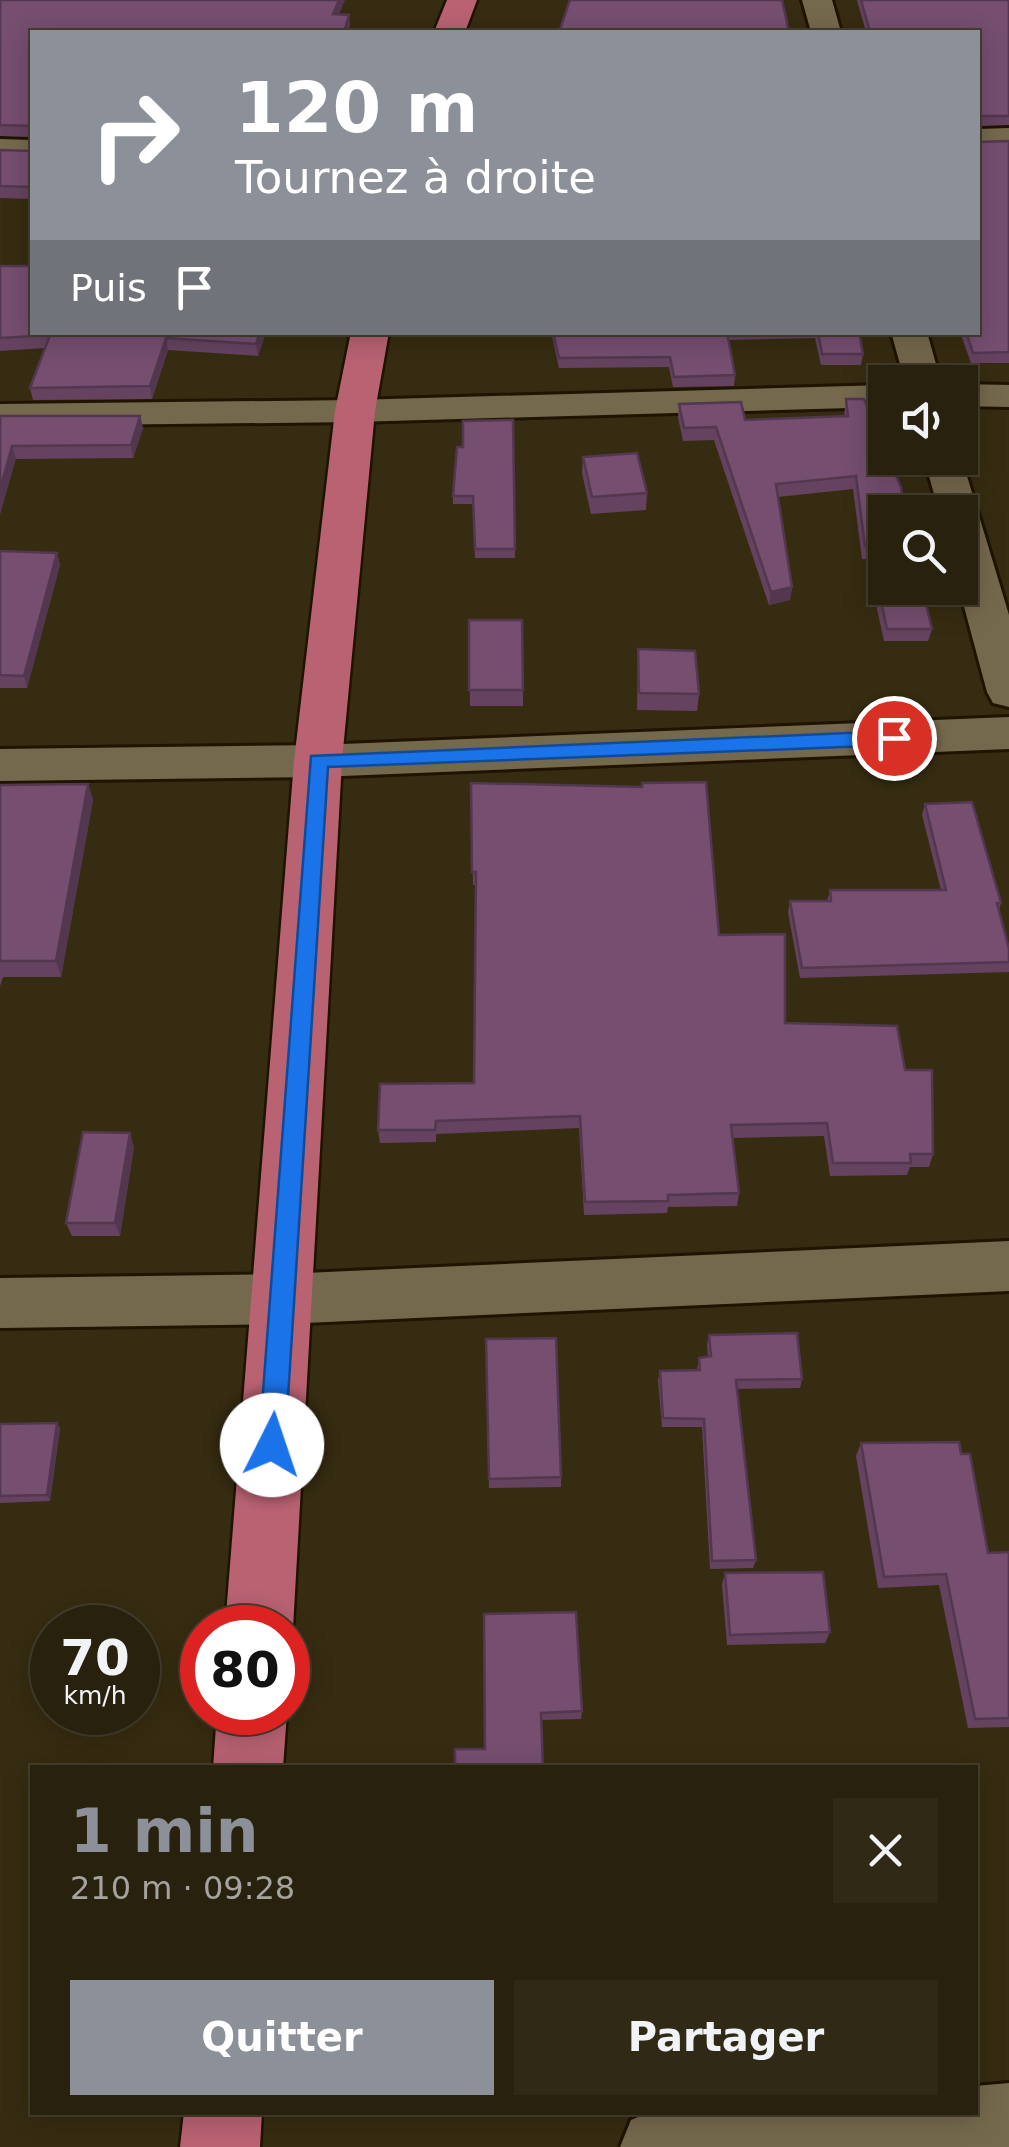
<!DOCTYPE html>
<html lang="fr">
<meta charset="utf-8">
<style>
body{margin:0;font-family:"DejaVu Sans",sans-serif;background:#302916;color:#f1f3f6;height:100vh;display:flex;flex-direction:column;font-size:38px;white-space:nowrap}
*{box-sizing:border-box;margin:0}
p{font-size:32px;color:#a5a39d}
.icon{flex:none;width:55px;height:55px;fill:none;stroke:currentColor;stroke-width:2;stroke-linecap:round;stroke-linejoin:round}
.map{position:relative;flex:1;overflow:hidden}
.drawer{position:absolute;left:30px;top:1765px;width:948px;height:350px;display:flex;flex-direction:column;background:#28210d;border-radius:0px;box-shadow:0 5px 25px #0003,0 0 0 2px #443e2e}
.drawer>*{flex:none}
.guide{position:absolute;left:30px;top:30px;width:950px;height:305px;border-radius:0px;box-shadow:0 5px 25px #0003,0 0 0 2px #443e2e;background:#8c9099;color:#fff;overflow:hidden}
.buttons{position:absolute;left:868px;top:365px;display:grid;gap:20px}
.buttons a{display:grid;place-items:center;width:110px;height:110px;border-radius:0px;background:#28210d;box-shadow:0 5px 25px #0003,0 0 0 2px #443e2e;font-size:50px}
.speed{position:absolute;left:30px;top:1605px;display:flex;gap:20px;font-size:50px;font-weight:700;text-align:center}
.speed>*{display:grid;place-content:center;width:130px;height:130px;border-radius:50%;background:#28210d;box-shadow:0 5px 25px #0003,0 0 0 2px #443e2e;line-height:1}
.speed small{font-size:25px;font-weight:400}
.speed .limit{border:15px solid #d22;background:#fff;color:#111}
.pin{position:absolute;display:grid;place-items:center;width:85px;height:85px;color:#fff;margin:-42px;border:5px solid #fff;border-radius:50%;box-shadow:0 2px 10px #0007}
.me{position:absolute;width:110px;margin:-55px;rotate:4deg;stroke-linejoin:round;filter:drop-shadow(0 0 8px #0008)}
.turn{display:flex;align-items:center;gap:35px;height:210px;padding:0 40px;font-size:45px}
.turn .icon{width:130px;height:130px;stroke-width:2.5}
.turn b{display:block;font-size:70px;line-height:85px}
.then{display:flex;align-items:center;height:95px;padding:0 40px;background:#0003;gap:20px;font-size:38px}
.round{display:grid;place-items:center;flex:none;width:105px;height:105px;border-radius:0px;background:#302916}
.head{display:flex;align-items:center;justify-content:space-between;height:170px;padding:0 40px}
h1{font-size:60px;font-weight:600;line-height:75px;color:#8c9099}
.button{display:flex;gap:20px;margin-top:auto;padding:20px 40px}
.button a{flex:1;height:115px;border-radius:0px;background:#8c9099;color:#fff;font-size:40px;font-weight:600;line-height:115px;text-align:center}
.button a+a{background:#302916;color:#f1f3f6}
.map>svg:first-child{display:block}
.lines{fill:none;stroke-linecap:round;stroke-linejoin:round}
.minor-casing{stroke:#1e1400;stroke-width:6}
.trunk-casing{stroke:#1e1400;stroke-width:5}
.minor{fill:#75694d;fill-rule:evenodd}
.trunk{fill:#b96272;fill-rule:evenodd}
.wall{fill:#654360}
.shaded-wall{fill:#52374e}
.building{fill:#754e70;stroke:#52374e;stroke-width:2.5}
.route{fill:#1a73e8;stroke:#114b97;stroke-width:2.5}
</style>
<div class="map">
<svg width="1009" height="2147" viewBox="0 0 1009 2147">
<rect width="100%" height="100%" fill="#362c11"/>
<g class="lines">
<defs>
<g id="minor">
<path d="M802,0h30l9,32h-30z"/>
<path d="M1009,128v20l-31,1v-20z"/>
<path d="M0,139l32,1v20l-32,-1z"/>
<path d="M891,332h36l14,50h-36z"/>
<path d="M960,384l49,1v22l-49,-1z"/>
<path d="M885,385v22l-530,15 -355,4v-22l355,-4z"/>
<path d="M960,453l49,162v92l-16,-4 -6,-11 -28,-104 1,-76h-21l-15,-54h36z"/>
<path d="M1009,717v32l-691,28 -318,4v-32l318,-4z"/>
<path d="M1009,1241v50l-726,33 -283,4v-50l283,-4z"/>
<path d="M1009,2083v64h-389l11,-27 19,-8h325v-26z"/>
</g>
<g id="trunk">
<path d="M447,0h30l-12,32h-31z"/>
<path d="M351,332h38l-14,79 -33,350 -49,867 -5,13v-13h-63l69,-867 41,-350z"/>
<path d="M217,1712h70l-4,56h-70z"/>
<path d="M184,2112h78l-2,35h-80z"/>
</g>
</defs>
<!-- minor casing -->
<use href="#minor" class="minor-casing"/>
<!-- trunk casing -->
<use href="#trunk" class="trunk-casing"/>
<!-- minor -->
<use href="#minor" class="minor"/>
<!-- trunk -->
<use href="#trunk" class="trunk"/>
</g>
<!-- wall -->
<g class="wall">
<path d="M0,0l349,15 1,11 -318,6v167l-32,-1v-48l32,1v-14l-32,-1z"/>
<path d="M857,0h152v125l-31,1v-94h-112z"/>
<path d="M1009,141v222h-38l-11,-31h18v-190z"/>
<path d="M0,266l32,66h234l-8,24 -90,-6 -16,49 -119,1 -3,-12 15,-40 -45,3z"/>
<path d="M551,332h308l4,22 -2,11h-40l-6,-27 -86,2 6,35 -1,11 -61,1 -4,-20 -110,1z"/>
<path d="M846,399l39,113 47,117 -4,12h-44l-18,-82h-4l-9,-70 -75,8 14,90 -2,13 -21,5 -55,-165 -31,1 -5,-24 1,-13 66,16 99,-4z"/>
<path d="M0,416h140l3,12 -10,30 -117,1z"/>
<path d="M513,420l2,138h-40l-2,-54h-20v-8l10,-49z"/>
<path d="M583,457l64,36 -1,17 -55,4 -9,-41z"/>
<path d="M0,551l57,2 3,12 -33,123h-27z"/>
<path d="M469,620h53l1,86h-53z"/>
<path d="M638,649l61,45 -2,17 -60,-1z"/>
<path d="M471,783l248,152 66,88 120,47 28,84 -4,13h-19l-3,8 -77,1 -6,-40 -91,2 6,55 -2,13 -69,1 -1,6 -83,2 -5,-87 -143,6v8l-56,1 -2,-13 96,-47 2,-198h-3z"/>
<path d="M88,784l5,16 -32,177h-58l-3,9v-201z"/>
<path d="M925,804l76,99 -2,7 10,39v23l-209,6 -12,-66 2,-11h37l3,-11h111l-19,-75z"/>
<path d="M134,1147l-14,89h-48l-6,-13z"/>
<path d="M709,1335l93,44 -2,9 -63,1 19,171 -3,8 -43,1 -8,-142h-40l-4,-47 2,-9 37,-1 2,-12 9,-1 -1,-13z"/>
<path d="M486,1339l75,138v10l-72,1z"/>
<path d="M57,1423l3,6 -10,72 -50,2v-79z"/>
<path d="M861,1443l100,11 27,99 21,-1v175l-41,1 -29,-143 -61,3 -22,-132z"/>
<path d="M725,1573l105,59 -5,11 -98,2 -5,-61z"/>
<path d="M484,1614l98,97 -1,8 -40,1 -56,29z"/>
</g>
<!-- shaded-wall -->
<g class="shaded-wall">
<path d="M339,0h6l-11,26 -1,-12z"/>
<path d="M349,15l1,11 -2,6h-4z"/>
<path d="M260,332h6l-8,24 -2,-12z"/>
<path d="M166,338l2,12 -16,49 -2,-13z"/>
<path d="M140,416l3,12 -10,30 -2,-13z"/>
<path d="M12,446l4,13 -16,56v-25z"/>
<path d="M57,553l3,12 -33,123 -3,-12z"/>
<path d="M792,587l-2,13 -21,5 2,-13z"/>
<path d="M88,784l5,16 -32,177 -5,-16z"/>
<path d="M130,1133l4,14 -14,89 -5,-13z"/>
<path d="M57,1423l3,6 -10,72 -3,-6z"/>
</g>
<!-- building -->
<g class="building">
<path d="M0,0h339l-6,14 16,1 -5,17h-312v155l-32,-1v-36l32,1v-25l-32,-1z"/>
<path d="M570,0h212l7,32h-230z"/>
<path d="M861,0h148v116h-31v-84h-108z"/>
<path d="M978,137v5l31,-1v211l-36,1 -7,-21h12z"/>
<path d="M0,266h32v66h228l-4,12 -90,-6 -16,48 -120,2 20,-53 -50,3z"/>
<path d="M553,332h174l8,43 -61,2 -4,-20 -111,1z"/>
<path d="M818,332h41l4,22h-41z"/>
<path d="M846,399h18l21,50v9h3l13,29 4,25h-20v76h37l10,41h-45l-18,-83h-4l-9,-70 -80,8 16,103 -21,5 -55,-165 -32,1 -5,-24 62,-2 4,18 103,-4z"/>
<path d="M0,416h140l-9,29 -119,1 -12,44z"/>
<path d="M513,420l2,129h-40l-2,-53h-20l4,-49h6v-26z"/>
<path d="M637,453l10,40 -55,4 -9,-40z"/>
<path d="M0,551l57,2 -33,123 -24,-1z"/>
<path d="M469,620h53l1,70h-54z"/>
<path d="M638,649l57,2 4,43 -60,-1z"/>
<path d="M706,782l13,153 66,-1v89l112,3 8,44h27l1,84h-23l1,9h-78l-6,-40 -96,2 8,68 -71,2v6l-83,1 -5,-86 -144,5 -1,9h-57l2,-46 94,-1 2,-211h-4l-1,-89 171,4v-4z"/>
<path d="M88,784l-32,177h-56v-176z"/>
<path d="M972,802l29,101h-4l12,46v13l-207,6 -12,-67h41l-1,-11h116l-21,-86z"/>
<path d="M83,1132l47,1 -15,90h-49z"/>
<path d="M797,1333l5,46 -66,1 20,180 -44,1 -8,-142 -41,-1 -3,-47 40,-1 -1,-12 12,-2 -2,-21z"/>
<path d="M556,1338l5,139 -72,2 -3,-140z"/>
<path d="M57,1423l-10,72 -47,1v-72z"/>
<path d="M959,1442l2,12h9l18,99 21,-1v166l-34,1 -29,-145 -62,3 -23,-134z"/>
<path d="M823,1572l7,60 -100,3 -5,-62z"/>
<path d="M576,1612l6,99 -41,2 2,54 -88,1v-19h30l-1,-135z"/>
</g>
<!-- route -->
<path class="route" d="M894,731l10,7 -10,7 -566,22 -43,678 -3,9 -10,3 -9,-3 -4,-9 52,-689z"/>
</svg>
<div class="buttons">
<a><svg class="icon" aria-label="sound" viewBox="0 0 24 24"><path d="M4 9h4l5-4v14l-5-4H4zM17 9q2 3 0 6"/></svg></a>
<a><svg class="icon" aria-label="search" viewBox="0 0 24 24"><circle cx="10" cy="10" r="6"/><path d="M15 15l6 6"/></svg></a>
</div>
<div class="speed"><div>70<small>km/h</small></div><div class="limit">80</div></div>
<div class="pin" style="left:894px;top:738px;background:#d93025"><svg class="icon" aria-label="arrive" viewBox="0 0 24 24"><path d="M6 21V4h12l-3 4 3 4H6"/></svg></div>
<svg class="me" style="left:272px;top:1445px" viewBox="-20 -20 40 40"><circle r="19" fill="#fff"/><path d="M0-13L10 11 0 6-10 11z" fill="#1a73e8"/></svg>
<div class="guide">
<div class="turn"><svg class="icon" aria-label="right" viewBox="0 0 24 24"><path d="M7 20v-9h11M14 6l5 5-5 5"/></svg><div><b>120 m</b>Tournez à droite</div></div>
<div class="then">Puis<svg class="icon" aria-label="arrive" viewBox="0 0 24 24"><path d="M6 21V4h12l-3 4 3 4H6"/></svg></div>
</div>
<section class="drawer">
<div class="head"><div><h1>1 min</h1><p>210 m · 09:28</p></div><a class="round"><svg class="icon" aria-label="close" viewBox="0 0 24 24"><path d="M6 6l12 12M18 6L6 18"/></svg></a></div>
<div class="button"><a>Quitter</a><a>Partager</a></div>
</section>
</div>
